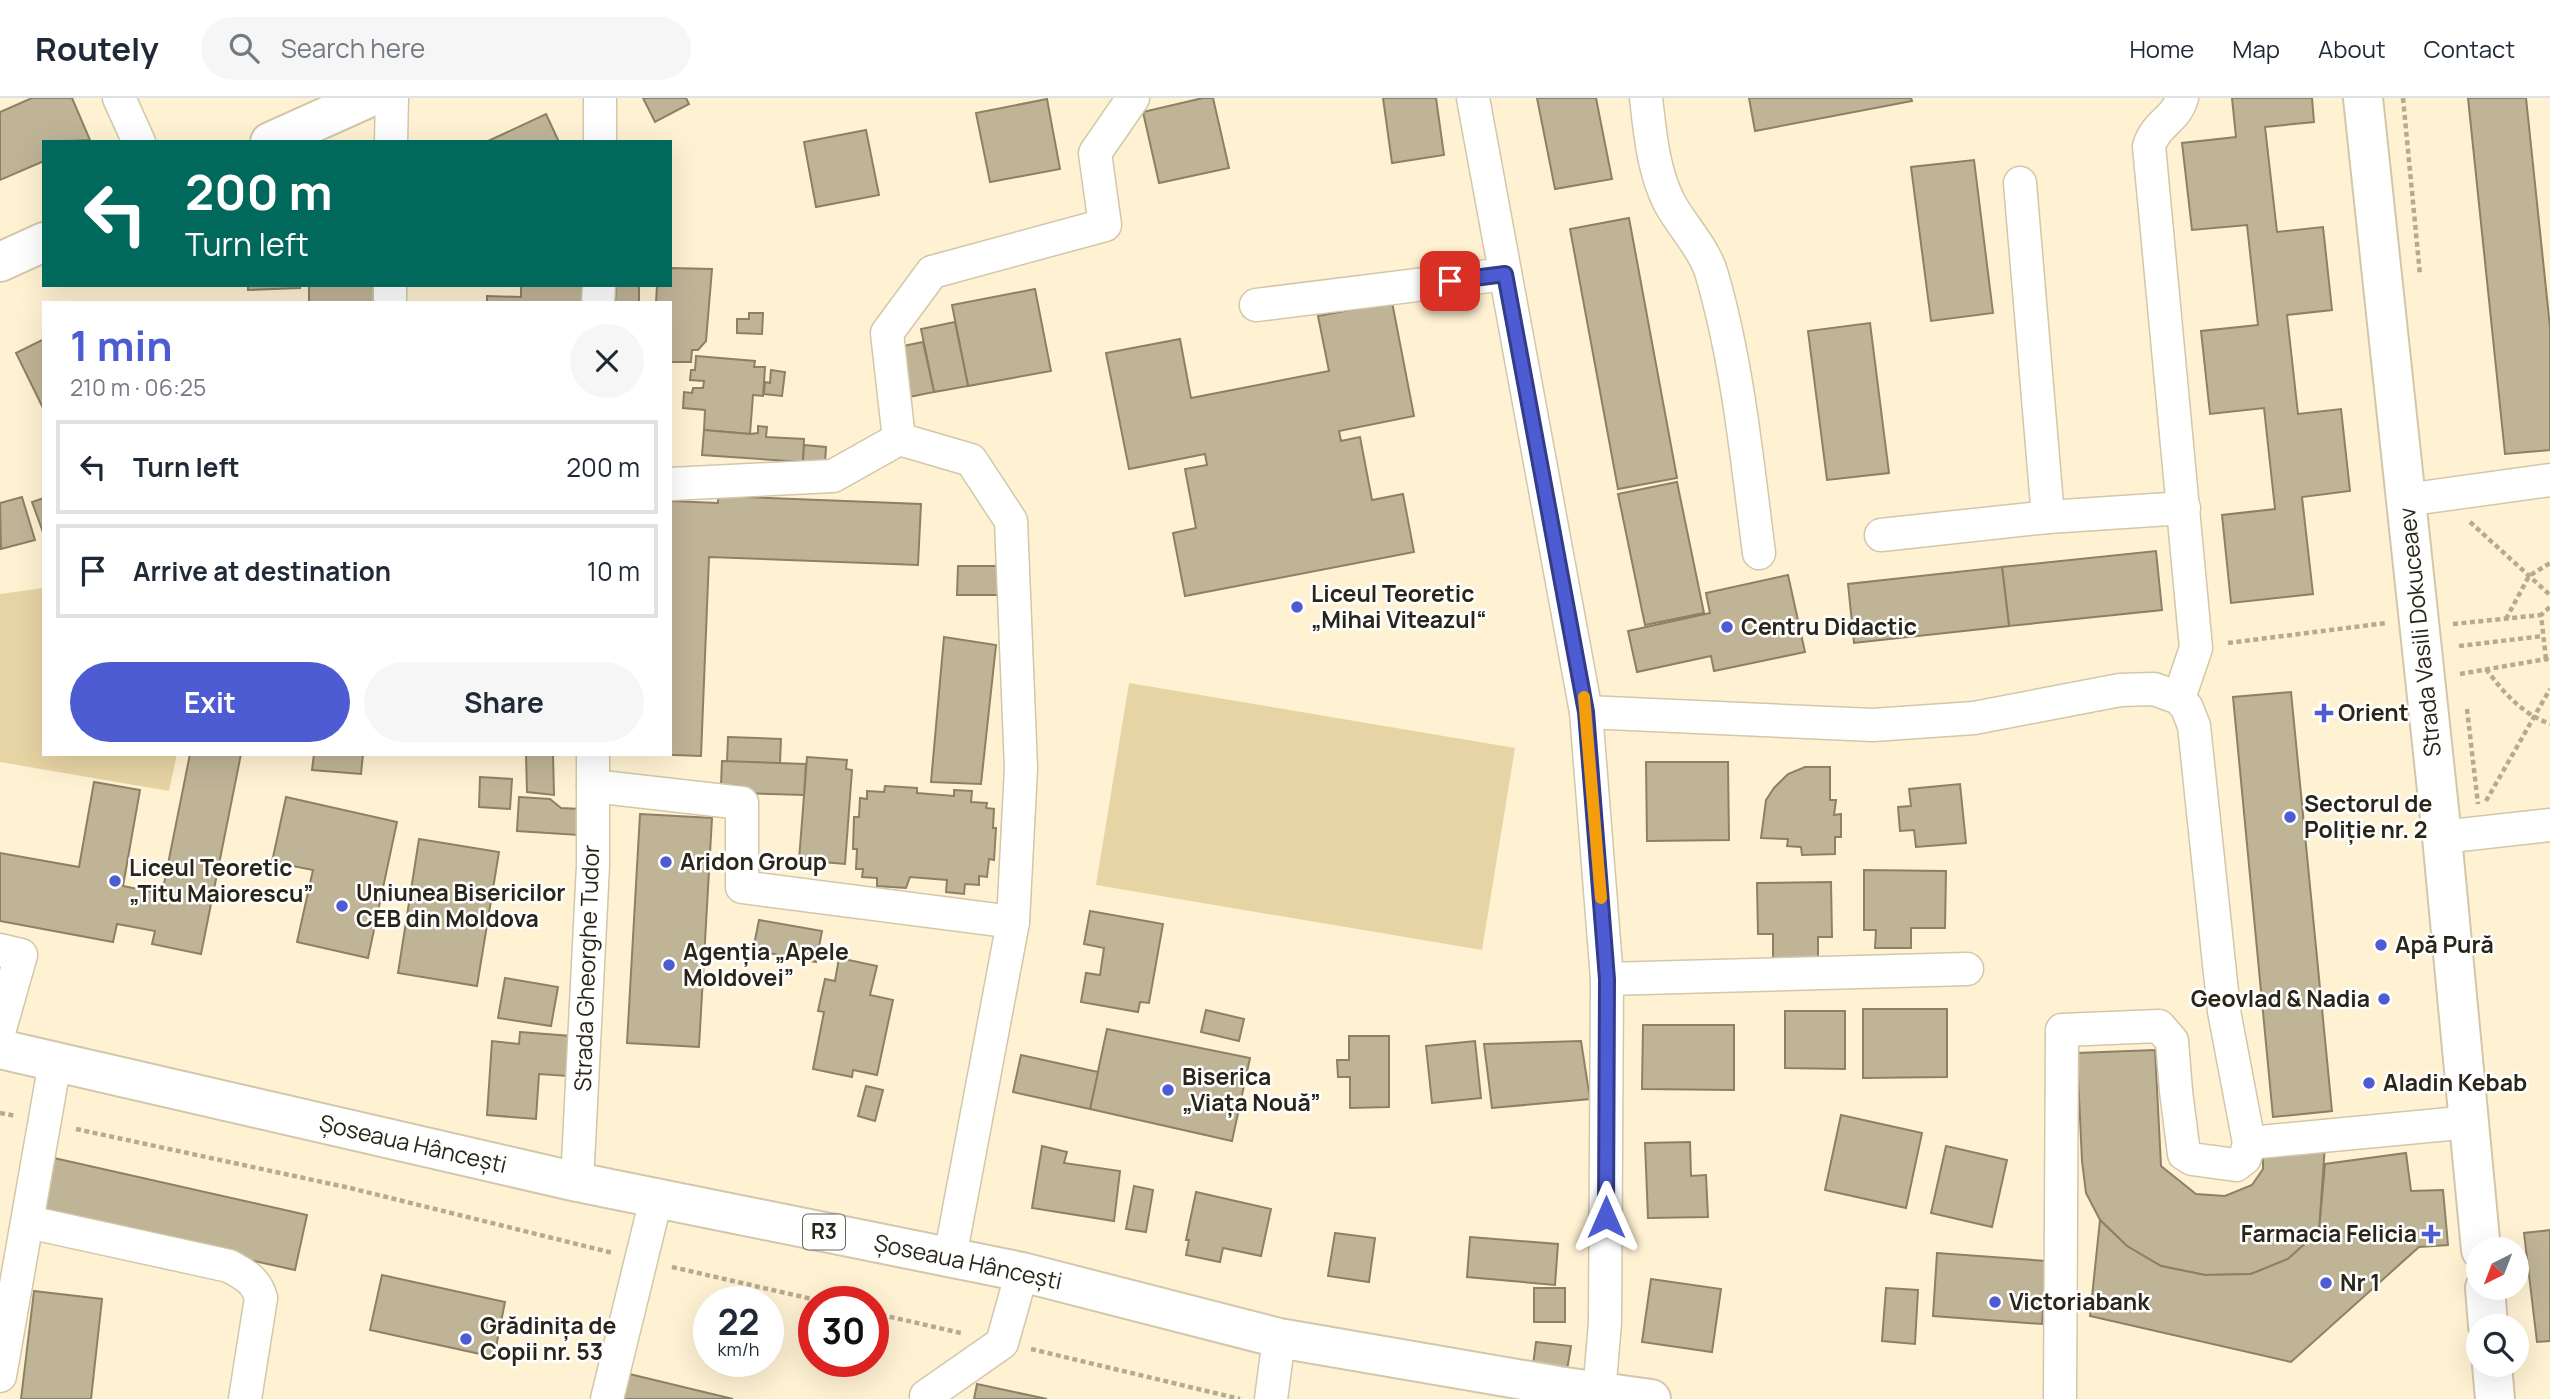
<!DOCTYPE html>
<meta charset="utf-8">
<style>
body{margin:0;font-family:Manrope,sans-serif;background:#f6f6f7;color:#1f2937;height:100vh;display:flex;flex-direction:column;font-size:26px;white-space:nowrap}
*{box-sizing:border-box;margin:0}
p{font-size:23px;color:#747a83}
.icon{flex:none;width:38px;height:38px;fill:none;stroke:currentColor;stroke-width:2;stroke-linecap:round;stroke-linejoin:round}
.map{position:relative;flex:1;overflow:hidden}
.side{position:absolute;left:42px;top:203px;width:630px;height:455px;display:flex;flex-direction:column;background:#fff;border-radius:0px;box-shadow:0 7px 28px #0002}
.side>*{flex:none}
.banner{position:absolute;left:42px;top:42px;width:630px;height:147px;border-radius:0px;box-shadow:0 7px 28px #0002;background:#00695c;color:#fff;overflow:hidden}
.needle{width:46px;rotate:222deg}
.fabs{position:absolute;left:2466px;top:1139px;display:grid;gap:14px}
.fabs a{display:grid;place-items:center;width:63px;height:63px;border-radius:50%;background:#fff;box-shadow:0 7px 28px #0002;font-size:35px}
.speed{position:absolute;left:693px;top:1188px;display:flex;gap:14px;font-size:35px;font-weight:700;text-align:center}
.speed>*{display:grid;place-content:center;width:91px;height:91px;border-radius:50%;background:#fff;box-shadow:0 7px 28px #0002;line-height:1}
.speed small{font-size:18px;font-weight:400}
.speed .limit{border:10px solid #d22;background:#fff;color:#111}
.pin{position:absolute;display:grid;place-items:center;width:60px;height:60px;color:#fff;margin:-30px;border-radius:14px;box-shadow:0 4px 10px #0006}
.me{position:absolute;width:77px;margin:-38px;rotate:0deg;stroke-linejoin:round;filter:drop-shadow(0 0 5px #0008)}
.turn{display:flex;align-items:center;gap:24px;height:147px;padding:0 28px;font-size:32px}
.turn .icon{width:91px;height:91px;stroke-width:2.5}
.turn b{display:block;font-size:49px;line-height:60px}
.round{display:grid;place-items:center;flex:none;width:74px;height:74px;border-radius:37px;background:#f6f6f7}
.summary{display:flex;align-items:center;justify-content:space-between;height:119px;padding:0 28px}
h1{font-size:42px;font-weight:700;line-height:52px;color:#4d5cd2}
.action{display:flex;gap:14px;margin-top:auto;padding:14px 28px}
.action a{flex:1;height:80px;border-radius:42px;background:#4d5cd2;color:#fff;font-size:28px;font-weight:700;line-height:80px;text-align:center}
.action a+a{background:#f6f6f7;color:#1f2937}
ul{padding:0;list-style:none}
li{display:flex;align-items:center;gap:21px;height:94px;margin:0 14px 10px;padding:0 14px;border:4px solid #e0e1e3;border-radius:0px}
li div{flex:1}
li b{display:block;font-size:26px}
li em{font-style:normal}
header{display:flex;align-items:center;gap:42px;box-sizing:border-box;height:98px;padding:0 35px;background:#fff;border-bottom:2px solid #e0e1e3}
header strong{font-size:33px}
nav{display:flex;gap:38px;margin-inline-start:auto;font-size:24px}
.search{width:490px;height:63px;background:#f6f6f7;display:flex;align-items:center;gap:18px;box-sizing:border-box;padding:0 24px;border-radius:38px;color:#747a83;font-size:26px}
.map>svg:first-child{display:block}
.green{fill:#e7d4a4}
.building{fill:#c0b497;stroke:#8c8165;stroke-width:2}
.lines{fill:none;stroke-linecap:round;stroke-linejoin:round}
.minor-casing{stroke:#d3c7aa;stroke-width:35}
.major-casing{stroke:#d3c7aa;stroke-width:42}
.path{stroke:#b5ab93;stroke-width:4.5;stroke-dasharray:5 3.5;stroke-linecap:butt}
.minor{stroke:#fff;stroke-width:32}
.major{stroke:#fff;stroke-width:38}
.route-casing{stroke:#323c88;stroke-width:18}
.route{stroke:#4d5cd2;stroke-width:12}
.slow{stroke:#f59e0b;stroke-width:12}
.poi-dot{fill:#4d5cd2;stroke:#fff;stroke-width:2.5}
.labels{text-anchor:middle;stroke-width:5;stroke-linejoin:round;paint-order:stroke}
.shield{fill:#fff;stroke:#69665e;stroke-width:2}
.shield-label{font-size:21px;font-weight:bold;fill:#292519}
.poi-label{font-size:23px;font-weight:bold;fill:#292519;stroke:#fff;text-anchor:start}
.street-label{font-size:23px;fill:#292519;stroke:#fff}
</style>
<header>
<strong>Routely</strong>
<div class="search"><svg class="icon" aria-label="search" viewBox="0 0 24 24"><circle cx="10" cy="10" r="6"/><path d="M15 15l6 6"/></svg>Search here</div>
<nav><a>Home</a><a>Map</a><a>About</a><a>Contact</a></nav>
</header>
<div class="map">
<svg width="2550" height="1301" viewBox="0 0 2550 1301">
<rect width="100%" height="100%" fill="#fff2d3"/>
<!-- green -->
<g class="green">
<path d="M44,490v166h133l-8,37 -169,-29v-168z"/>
<path d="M1129,585l386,65 -33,202 -386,-65z"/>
</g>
<!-- building -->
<g class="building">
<path d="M32,0h40l18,42 -46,2v19l-44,19v-68z"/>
<path d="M643,0h43l3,6 -34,18z"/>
<path d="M1203,0h10l16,70 -70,15 -16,-71z"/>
<path d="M1383,0h53l8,57 -52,8z"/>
<path d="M1537,0h59l16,81 -57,10z"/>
<path d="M1749,0h162l1,3 -157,30z"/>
<path d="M2232,0h80l2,24 -49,5 12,105 46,-5 9,83 -45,5 11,99 43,-5 9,82 -48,6 11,97 -82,9 -9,-88 53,-6 -11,-101 -54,6 -9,-83 57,-6 -11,-100 -55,5 -10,-87 54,-6z"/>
<path d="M2468,0h58l24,229v123l-45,4z"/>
<path d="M1047,1l13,70 -70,13 -14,-69z"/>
<path d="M546,16l13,28h-73z"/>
<path d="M866,32l13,65 -63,12 -12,-65z"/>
<path d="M1974,62l19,153 -62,8 -20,-154z"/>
<path d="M1629,120l48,260 -59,11 -48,-260z"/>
<path d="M670,170l42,1 -6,72 -8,9h-6l-1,12h-21v-59h-14l1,-18h13z"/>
<path d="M248,187h52v3l-52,2z"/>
<rect x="309" y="187" width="66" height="18"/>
<path d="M521,187h66v18h-100v-7l34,1z"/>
<path d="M616,187h23v18h-24z"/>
<path d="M1035,191l16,82 -83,15 -16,-81z"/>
<path d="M1392,204l22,114 -75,15 2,10 19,-4 12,63 31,-6 11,58 -229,44 -12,-63 23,-5 -11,-59 22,-4 -2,-11 -76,15 -23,-116 74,-14 11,59 138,-27 -11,-55z"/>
<path d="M749,215h14l-1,21 -25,-1v-14h12z"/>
<path d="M955,224l13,64 -34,6 -13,-63z"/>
<path d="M1870,225l19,150 -62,7 -19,-149z"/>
<path d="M44,241v71l-28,-57z"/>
<path d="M923,244l11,50 -30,6 -11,-50z"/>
<path d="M696,258l59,5 -1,6h11l-2,29 -10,-1 -3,39 -46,-4 1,-20 -22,-2 1,-16 8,1 1,-5h10l1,-7 -14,-1 1,-10h4z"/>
<path d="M771,272l14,2 -3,24 -18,-2 1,-12 5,1z"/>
<path d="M758,328l9,1 -1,10 38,2 -1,23 -101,-7 2,-25 46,4 8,-1z"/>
<path d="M804,347l22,2 -1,16 -22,-1z"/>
<path d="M1677,384l27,131 -59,12 -27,-131z"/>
<path d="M718,398l203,8 -3,61 -209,-8 -8,199 -56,-2h25v-253l48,2z"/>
<path d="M22,399l13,43 -34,9 -1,-46z"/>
<path d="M44,400v37l-12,-33z"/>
<path d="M2156,453l6,59 -153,16 -7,-59z"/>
<path d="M958,468h41v29h-42z"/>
<path d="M2002,469l7,59 -155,17 -6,-59z"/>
<path d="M1788,477l17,77 -91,19 -3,-15 -74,16 -9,-41 82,-18 -4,-20z"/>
<path d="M944,539l52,8 -15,139 -50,-2z"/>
<path d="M2291,594l41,419 -59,6 -40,-420z"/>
<path d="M728,639l53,2 -1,24 -53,-1z"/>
<path d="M190,656h51l-40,200 -49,-10 3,-13 -38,-7 -4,18 -113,-21v-68l79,14 15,-85 46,8 -17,96 39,8z"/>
<path d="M314,656h49l-2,20 -49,-4z"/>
<path d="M526,656h27l1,41 -27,-3z"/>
<path d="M807,659l40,3 -1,9 6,1 -7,94 -46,-4z"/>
<path d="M722,663l84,3 -2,31 -63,-2v-7l-20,-1z"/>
<path d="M1646,664h82l1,78 -82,1z"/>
<path d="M1805,669h25v33h6l-2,15 7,-1v23h-6v17l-33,1 -1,-8 -14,-1 1,-7 -27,-1 5,-38 8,-12 14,-14z"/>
<path d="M480,679l32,2 -2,30 -31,-2z"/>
<path d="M1960,686l6,59 -50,4 -2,-17 -14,1 -2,-24 13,-1 -2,-17z"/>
<path d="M885,688l32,2v5l37,3v-6l18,1 -1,11 16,1 -1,5 8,1 -1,19h3l-2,32 -5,-1 -2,18 -8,-1v9l-14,-1 -1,10 -18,-2 1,-12 -37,-3 -4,11 -29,-2v-8l-15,-1 1,-8h-7l1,-20h-4l1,-32h5l1,-19 7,1v-8l17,1z"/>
<path d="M286,699l111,25 -29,136 -71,-16 16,-72 -41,-8z"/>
<path d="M519,699l31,2 11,9 20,1 -2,26 -62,-4z"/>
<path d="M640,716l72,4 -13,229 -72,-4z"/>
<path d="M419,741l80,13 -22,134 -79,-13z"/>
<path d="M1864,772l82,1 -1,57h-34v20h-36l1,-18h-12z"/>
<path d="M1831,784l1,55h-14v23h-45v-26h-15l-1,-51z"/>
<path d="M1090,813l73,13 -14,79 -9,-1 -2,10 -57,-10 5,-29 14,2 4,-27 -20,-4z"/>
<path d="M759,822l63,11 -6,31 -63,-12z"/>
<path d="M839,860l38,8 -7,29 23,5 -16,75 -24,-5 -1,7 -39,-8 11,-57 -6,-1 7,-32 10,2z"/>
<path d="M505,880l53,9 -7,39 -53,-8z"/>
<path d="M1863,911h84v68l-84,1z"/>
<path d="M1206,912l38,9 -5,22 -38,-9z"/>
<path d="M1785,913h60v58l-60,-1z"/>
<path d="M1643,927h91v65l-92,-1z"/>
<path d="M1107,931l143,29 -18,83 -142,-32z"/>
<path d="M520,934l51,4 -3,40 -29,-2 -3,45 -49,-4 5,-74 27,3z"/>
<path d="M1349,938h40v71l-39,1v-31h-12l-1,-17h12z"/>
<path d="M1475,943l6,57 -49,5 -6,-57z"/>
<path d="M1581,943l9,58 -98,9 -8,-64z"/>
<path d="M2155,952l6,116 35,28 29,2 27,-11 11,-16v-25l62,1 -6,86 -31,28 -37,15 -46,1 -44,-9 -34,-20 -27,-26 -14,-27 -4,-32 -5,-108z"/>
<path d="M1021,957l77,17 -8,37 -77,-17z"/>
<path d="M866,988l17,4 -8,31 -17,-5z"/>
<path d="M1841,1017l81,18 -16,75 -81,-18z"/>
<path d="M1690,1044l1,34 15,-1 2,42 -60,1 -3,-75z"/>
<path d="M1042,1048l25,6 -3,11 56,8 -6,50 -82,-13z"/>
<path d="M1946,1048l61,14 -15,67 -61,-14z"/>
<path d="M2406,1055l5,38 32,-1 5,55 -29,2 -128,115 -201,-46 10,-96 27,26 34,20 44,9 46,-1 37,-15 31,-28 6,-67z"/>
<path d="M54,1060l253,57 -12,55 -254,-56z"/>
<path d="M1134,1088l19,4 -7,42 -20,-3z"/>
<path d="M1196,1094l75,17 -10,47 -38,-8 -3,14 -34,-7 3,-15h-3z"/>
<path d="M2550,1132v111l-13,1 -13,-109z"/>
<path d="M1335,1135l40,5 -6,44 -41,-6z"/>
<path d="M1470,1139l88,7 -3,41 -88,-8z"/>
<path d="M1937,1155l109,8 -4,63 -109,-8z"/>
<path d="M382,1177l123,27 -11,55 -124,-27z"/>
<path d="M1651,1181l70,10 -9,63 -70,-10z"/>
<rect x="1534" y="1190" width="31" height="34"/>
<path d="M1886,1190l32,2 -3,54 -33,-3z"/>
<path d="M34,1193l68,8 -11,100h-70z"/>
<path d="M1536,1244l35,4 -4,24 -34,-5z"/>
<path d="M617,1273l116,28h-123z"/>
<path d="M977,1286l70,15h-73z"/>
</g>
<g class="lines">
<defs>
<g id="minor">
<path d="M119,0l20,44"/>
<path d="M1473,0l113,614 21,267 -2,344 -6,70 -5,6"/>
<path d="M1646,0c4,34 7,72 23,104 12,23 36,47 43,73 26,90 35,185 47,278"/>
<path d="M391,44l1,-44"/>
<path d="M600,44v-44"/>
<path d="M2020,85l28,334"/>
<path d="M390,205v-18"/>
<path d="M598,205l1,-18"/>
<path d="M1256,207l249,-31"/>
<path d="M899,341l-12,-106 45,-61 173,-47 -10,-72 38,-55"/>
<path d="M670,386l163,-8 66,-37 72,21 40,61 10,247 -8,154 -63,335"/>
<path d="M2405,402l145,-20"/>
<path d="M1881,437l167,-18 136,-9"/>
<path d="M2179,600l17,-50 -47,-502c8,-24 26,-25 33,-48"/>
<path d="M1586,614l287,13 101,-7 146,-28 34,-1 25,9 8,10 7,18 30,285 25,132 -4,15 -9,7 -44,-6 -8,-5 -8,-63 -4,-50 -13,-15 -97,4 -2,369"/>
<path d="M593,688l149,17v84l271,35"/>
<path d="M2442,739l108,-12"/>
<path d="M0,852l21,5 -21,74"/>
<path d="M1607,881l360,-10"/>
<path d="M2249,1045l221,-21"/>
<path d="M577,1084l16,-316v-112"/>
<path d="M28,1124l201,44c16,9 27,14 32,32l-16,101"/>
<path d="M0,1278l55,-314"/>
<path d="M926,1298l76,-53 20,-71"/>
<path d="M607,1301l49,-200"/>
<path d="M1271,1301l8,-61"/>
</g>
<g id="major">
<path d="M2363,0l79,739 39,413"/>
<path d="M270,44l98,-44"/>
<path d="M0,164l44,-20"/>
<path d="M0,951l577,133 445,90 257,66 279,48 93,13"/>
<path d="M2485,1190l3,38"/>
<path d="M2492,1267l3,34"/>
</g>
</defs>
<!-- minor casing -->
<use href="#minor" class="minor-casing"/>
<!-- major casing -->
<use href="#major" class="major-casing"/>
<!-- path -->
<g class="path">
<path d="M2403,0l17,177"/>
<path d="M2470,424l80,73"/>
<path d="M2506,521l23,-43 21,-13"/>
<path d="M2453,526l88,-9"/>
<path d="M2228,545l158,-20"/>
<path d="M2459,548l84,-10"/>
<path d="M2546,561l-5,-44 9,-8"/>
<path d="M2486,571c18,24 35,44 64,55"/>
<path d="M2460,576l86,-15 4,2"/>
<path d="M2467,611l11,95"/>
<path d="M2486,703l64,-112"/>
<path d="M0,1015l16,3"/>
<path d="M76,1031l274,59 263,65"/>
<path d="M672,1169l153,35"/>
<path d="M873,1215l88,20"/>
<path d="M1031,1251l209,50"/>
</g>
<!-- minor -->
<use href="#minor" class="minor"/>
<!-- major -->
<use href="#major" class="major"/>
</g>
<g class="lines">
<defs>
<path id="route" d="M1450,183l55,-7 81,438 21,267 -1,238"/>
</defs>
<!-- route casing -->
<use href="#route" class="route-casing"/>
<!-- route -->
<use href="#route" class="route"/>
<!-- slow -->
<path class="slow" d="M1584,599l17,201"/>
</g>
<!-- markers -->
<g class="poi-dot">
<circle cx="1297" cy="509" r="7"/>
<circle cx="1727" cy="529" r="7"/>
<path d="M2320.5 604.5h7v7h7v7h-7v7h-7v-7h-7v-7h7z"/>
<circle cx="2290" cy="719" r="7"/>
<circle cx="666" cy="764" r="7"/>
<circle cx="115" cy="783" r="7"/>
<circle cx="342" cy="808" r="7"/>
<circle cx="2381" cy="847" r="7"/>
<circle cx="669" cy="867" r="7"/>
<circle cx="2384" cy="901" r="7"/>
<circle cx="2369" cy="985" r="7"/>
<circle cx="1168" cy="992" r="7"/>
<path d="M2427.5 1125.5h7v7h7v7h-7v7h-7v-7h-7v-7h7z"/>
<circle cx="2326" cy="1185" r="7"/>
<circle cx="1995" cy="1204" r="7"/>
<circle cx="466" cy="1241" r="7"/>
</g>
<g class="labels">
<!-- shield labels -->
<rect class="shield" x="803" y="1116.5" width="42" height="35" rx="5"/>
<g class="shield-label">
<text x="824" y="1141">R3</text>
</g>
<!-- poi labels -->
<g class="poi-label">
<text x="1311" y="504">Liceul Teoretic<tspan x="1311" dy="26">„Mihai Viteazul“</tspan></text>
<text x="1741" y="537">Centru Didactic</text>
<text x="2338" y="623">Orient</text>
<text x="2304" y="714">Sectorul de<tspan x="2304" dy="26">Poliție nr. 2</tspan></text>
<text x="680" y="772">Aridon Group</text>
<text x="129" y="778">Liceul Teoretic<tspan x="129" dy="26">„Titu Maiorescu”</tspan></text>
<text x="356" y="803">Uniunea Bisericilor<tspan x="356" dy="26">CEB din Moldova</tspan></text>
<text x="2395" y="855">Apă Pură</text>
<text x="683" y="862">Agenția „Apele<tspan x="683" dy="26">Moldovei”</tspan></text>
<text x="2370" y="909" text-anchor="end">Geovlad &amp; Nadia</text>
<text x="1182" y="987">Biserica<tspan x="1182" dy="26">„Viața Nouă”</tspan></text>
<text x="2383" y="993">Aladin Kebab</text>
<text x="2417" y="1144" text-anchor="end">Farmacia Felicia</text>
<text x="2340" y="1193">Nr 1</text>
<text x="2009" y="1212">Victoriabank</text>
<text x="480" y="1236">Grădinița de<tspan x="480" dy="26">Copii nr. 53</tspan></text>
</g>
<!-- street labels -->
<g class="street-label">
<text transform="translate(2420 534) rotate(-96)" y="8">Strada Vasili Dokuceaev</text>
<text transform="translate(587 870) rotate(-88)" y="8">Strada Gheorghe Tudor</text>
<text transform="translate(413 1046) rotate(13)" y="8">Șoseaua Hâncești</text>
<text transform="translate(968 1164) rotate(12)" y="8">Șoseaua Hâncești</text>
</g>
</g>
</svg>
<div class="fabs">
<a><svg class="needle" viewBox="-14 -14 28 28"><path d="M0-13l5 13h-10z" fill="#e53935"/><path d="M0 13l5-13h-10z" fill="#747a83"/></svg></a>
<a><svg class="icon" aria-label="search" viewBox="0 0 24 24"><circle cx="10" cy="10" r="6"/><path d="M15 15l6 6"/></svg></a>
</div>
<div class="speed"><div>22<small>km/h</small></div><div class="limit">30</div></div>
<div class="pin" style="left:1450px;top:183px;background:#d93025"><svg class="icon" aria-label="arrive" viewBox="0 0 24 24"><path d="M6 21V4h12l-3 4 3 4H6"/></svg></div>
<svg class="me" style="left:1606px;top:1119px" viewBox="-20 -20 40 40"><path d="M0-17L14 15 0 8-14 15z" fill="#4d5cd2" stroke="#fff" stroke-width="4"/></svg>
<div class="banner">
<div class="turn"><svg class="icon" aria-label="left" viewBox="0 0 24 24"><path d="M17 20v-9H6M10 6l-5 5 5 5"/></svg><div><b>200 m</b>Turn left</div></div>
</div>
<section class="side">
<div class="summary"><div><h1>1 min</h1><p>210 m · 06:25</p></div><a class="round"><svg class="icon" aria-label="close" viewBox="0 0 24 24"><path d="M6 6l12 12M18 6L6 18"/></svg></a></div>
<ul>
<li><svg class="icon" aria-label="left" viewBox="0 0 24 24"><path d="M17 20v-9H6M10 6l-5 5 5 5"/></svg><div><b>Turn left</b></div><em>200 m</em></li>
<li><svg class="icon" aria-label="arrive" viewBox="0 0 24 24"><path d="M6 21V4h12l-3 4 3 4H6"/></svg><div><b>Arrive at destination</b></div><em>10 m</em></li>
</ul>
<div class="action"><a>Exit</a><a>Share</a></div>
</section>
</div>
